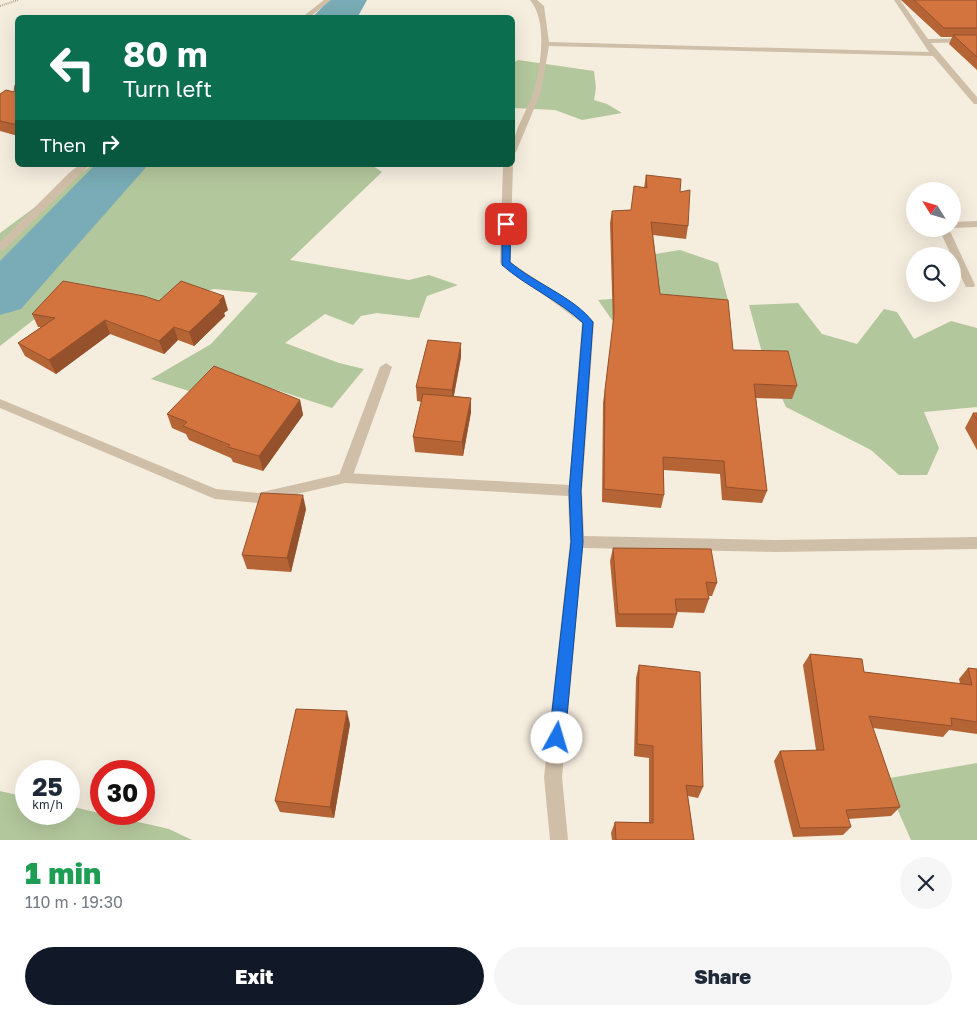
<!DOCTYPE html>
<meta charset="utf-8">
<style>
body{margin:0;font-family:"Golos Text",sans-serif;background:#f6f6f7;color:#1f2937;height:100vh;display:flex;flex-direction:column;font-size:19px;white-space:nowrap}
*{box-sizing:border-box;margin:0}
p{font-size:16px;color:#747a83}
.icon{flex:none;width:28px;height:28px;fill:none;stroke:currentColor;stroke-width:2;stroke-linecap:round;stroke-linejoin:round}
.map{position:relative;height:840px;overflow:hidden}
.panel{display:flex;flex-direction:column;background:#fff;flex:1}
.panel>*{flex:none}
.hud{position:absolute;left:15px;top:15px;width:500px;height:152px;border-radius:8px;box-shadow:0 5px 20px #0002;background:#0b6e4f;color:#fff;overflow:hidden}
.needle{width:32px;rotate:307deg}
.buttons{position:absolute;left:906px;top:182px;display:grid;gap:10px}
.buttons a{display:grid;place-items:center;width:55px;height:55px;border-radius:50%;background:#fff;box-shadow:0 5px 20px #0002;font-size:25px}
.speed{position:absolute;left:15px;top:760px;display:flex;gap:10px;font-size:25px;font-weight:700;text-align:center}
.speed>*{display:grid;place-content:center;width:65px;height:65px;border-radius:50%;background:#fff;box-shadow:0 5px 20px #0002;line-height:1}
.speed small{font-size:12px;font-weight:400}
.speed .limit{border:8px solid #d22;background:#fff;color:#111}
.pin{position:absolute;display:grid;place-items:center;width:42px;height:42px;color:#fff;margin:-21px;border-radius:10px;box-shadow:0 2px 8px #0006}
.me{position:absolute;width:55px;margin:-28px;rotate:6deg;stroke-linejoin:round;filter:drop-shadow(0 0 4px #0008)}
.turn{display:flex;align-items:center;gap:18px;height:105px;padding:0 25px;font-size:22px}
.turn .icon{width:65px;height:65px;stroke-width:2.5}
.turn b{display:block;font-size:35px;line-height:42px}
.then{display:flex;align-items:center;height:48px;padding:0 25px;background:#0003;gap:10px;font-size:19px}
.round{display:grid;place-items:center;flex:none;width:52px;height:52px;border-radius:26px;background:#f6f6f7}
.overview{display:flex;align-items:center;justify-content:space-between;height:85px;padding:0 25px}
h1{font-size:30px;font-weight:800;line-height:38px;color:#1e9e55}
.button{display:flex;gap:10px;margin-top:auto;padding:10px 25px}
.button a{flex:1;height:58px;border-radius:30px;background:#111827;color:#fff;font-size:20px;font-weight:800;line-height:58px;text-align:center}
.button a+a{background:#f6f6f7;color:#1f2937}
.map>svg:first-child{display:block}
.green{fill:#b3c79c}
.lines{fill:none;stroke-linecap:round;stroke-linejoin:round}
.river{fill:#79acb6;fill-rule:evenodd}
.path{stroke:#bca992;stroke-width:2;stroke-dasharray:1 1;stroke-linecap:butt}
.lane{fill:#d0bfa8;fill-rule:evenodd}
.street{fill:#d0bfa8;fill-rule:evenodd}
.wall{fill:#b56436}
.shaded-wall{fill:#94512c}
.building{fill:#d3743f;stroke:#94512c}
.route{fill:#1a73e8;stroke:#114b97}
</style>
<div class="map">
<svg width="977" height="840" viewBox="0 0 977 840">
<rect width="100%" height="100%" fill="#f5edde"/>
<!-- green -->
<g class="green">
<path d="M518,60l76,11 2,17 -2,12 13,4 15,9 -40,7 -27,-10 -42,-2v-45z"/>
<path d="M92,165h280l10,7 -92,88 119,20 20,-5 29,10 -31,11 -8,22 -42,-5 -16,3 -8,9 -28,-11 -40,29 54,20 25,6 -32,39 -58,-19 -52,-15 -30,18 -41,-13 60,-35 47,-51 -44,-4 -90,20 -83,5 -41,32v-113z"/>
<path d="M680,250l38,13 11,41 -27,15 -40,-13 -50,14 -14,-20 37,-3 8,-41z"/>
<path d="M798,303l24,31 35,10 27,-35 13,3 17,27 37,-18 26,7v79l-53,5 15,36 -12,27h-28l-28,-25 -85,-43 -22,-47 -15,-55z"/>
<path d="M977,763v77h-66l-27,-61z"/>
<path d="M0,791l26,6v17h43v-8l100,23 23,11h-192z"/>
</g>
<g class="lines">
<!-- river -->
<g class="river">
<path d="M329,0h38l-10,18h-45z"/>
<path d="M95,165h53l-127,144 -21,6v-54z"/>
</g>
<!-- path -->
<path class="path" d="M0,6l18,-6"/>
<!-- lane -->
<g class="lane">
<path d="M977,221v6l-25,1v-6z"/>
<path d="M939,229h10l26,56 -1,2h-8l-1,-2z"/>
<path d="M386,363l6,4 -40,111 -2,4h-10l-2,-4 42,-111z"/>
</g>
<!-- street -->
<g class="street">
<path d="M324,0h7l-22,18h-8z"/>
<path d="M530,0h7l7,6 5,36 380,10 -35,-52h6l28,39 49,-1v4l-46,1 46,54v7h-3l-41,-48 -384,-10 -8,46 -25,60 -4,3c0,-23 14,-41 21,-62 8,-26 15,-72 -3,-93z"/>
<path d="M79,165h11l-86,85 -4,1v-9l69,-69z"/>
<path d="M503,165h10l-3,97 62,41 22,19 -12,169 2,45 192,4 201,-3v12l-201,3 -193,-4 -21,229 6,63h-18l-6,-63 26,-235 -2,-46 -223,-13 -87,20 -43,-4 -215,-91v-9l216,90 42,4 87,-20 224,12 13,-162 -82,-60z"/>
</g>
</g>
<!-- wall -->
<g class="wall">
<path d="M901,0h76v70l-28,-26 3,-7h-11z"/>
<path d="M18,84v52l-18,-5v-37l14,-2z"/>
<path d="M646,175l34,17 8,34 -2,13 -33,-4 7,59 73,56 64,36 -5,13 -36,-1 11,93 -5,12 -40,-3 -2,-26 -56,-4v25l-3,13 -59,-6 1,-99 10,-75 -3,-105 2,-12 19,-1 13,-22z"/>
<path d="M159,301l69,9 -4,3 1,3 -31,30 -16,-6 -14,14 -54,-20 -54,40 -31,-18 -7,-13 23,-16h-3l-6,-13z"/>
<path d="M461,357l-7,39 17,2v14l-8,44 -48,-4 -2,-15 9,-35 -5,-1 -1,-14z"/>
<path d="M300,400l3,15 -40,56 -30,-9 -2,-4 -42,-18 -3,-6 -14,-6 -5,-14z"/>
<path d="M973,413h4v37l-12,-22z"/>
<path d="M306,509l-15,63 -44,-3 -5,-14z"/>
<path d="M613,548l104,35 -5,13h-4l1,3 -5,14 -27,-1v2l-4,14 -57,-1 -6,-66z"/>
<path d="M810,654l54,18 96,12 -1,-5 9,-11 9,1v65l-28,-4 -6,7 -70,-9 27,79 -9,9 -43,3 3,8 -8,8 -50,2 -19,-76 6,-10 36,-1 -13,-85z"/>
<path d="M639,665l64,122 -5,11 -10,-2 6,44h-82l-1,-7 4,-11h34v-64l-15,-2 2,-78z"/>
<path d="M350,724l-16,94 -54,-6 -5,-11z"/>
</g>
<!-- shaded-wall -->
<g class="shaded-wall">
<path d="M224,296l4,14 -4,3 1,3 -31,30 -5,-14z"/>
<path d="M105,320l5,14 -54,40 -7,-14z"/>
<path d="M174,327l4,13 -14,14 -5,-13z"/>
<path d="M461,343v14l-9,47v-14z"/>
<path d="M471,398v14l-8,44 -1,-14z"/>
<path d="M300,400l3,15 -40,56 -4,-15z"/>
<path d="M303,495l3,14 -15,63 -4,-14z"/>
<path d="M347,711l3,13 -16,94 -4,-11z"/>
</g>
<!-- building -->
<g class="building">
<path d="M914,0h63v28h-33z"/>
<path d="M953,35h24v22z"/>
<path d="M18,84v41l-18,-4v-27l6,-4 8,2 1,-7z"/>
<path d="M646,175l35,4 -1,13 10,-2 -2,36 -37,-4 9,72 68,6 5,50 55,1 9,35 -43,-2 13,107 -41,-4 -2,-26 -61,-4 1,38 -60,-6 1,-99 9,-75 -2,-104 19,-1 3,-24 13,2z"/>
<path d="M63,281l81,15 15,5 22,-20 43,15 -5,5 2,1 -32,30 -15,-5 -15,14 -54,-21 -56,40 -31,-17 37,-25 -23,-4z"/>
<path d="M428,340l33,3 -9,47 -36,-3z"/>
<path d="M214,366l86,34 -41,56 -31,-9 2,-2 -47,-19 4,-4 -20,-8z"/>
<path d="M423,394l48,4 -9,44 -49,-5z"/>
<path d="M973,413h4v7z"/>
<path d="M261,493l42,2 -16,63 -45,-3z"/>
<path d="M613,548l98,1 6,34 -11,-1 3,17h-34l2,15h-59z"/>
<path d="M810,654l52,5 2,13 108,13 -4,-17 9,1v53l-26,-4 1,8 -83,-10 31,91 -54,3 5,17 -51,1 -20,-77 44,-1z"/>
<path d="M639,665l61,7 3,115 -17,-2 8,55h-78l-1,-18 38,1v-77l-16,-2z"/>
<path d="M296,709l51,2 -17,96 -55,-6z"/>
</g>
<!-- route -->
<path class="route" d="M506,221l5,3 -1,38c24,21 64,35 83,60l-12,169 2,51 -18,196 -3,5 -5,3 -5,-3 -3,-5 22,-196 -2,-51 14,-168c-24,-23 -56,-36 -81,-58v-41z"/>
</svg>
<div class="buttons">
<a><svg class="needle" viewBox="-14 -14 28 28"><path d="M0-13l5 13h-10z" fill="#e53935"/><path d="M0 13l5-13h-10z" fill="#747a83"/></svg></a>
<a><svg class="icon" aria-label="search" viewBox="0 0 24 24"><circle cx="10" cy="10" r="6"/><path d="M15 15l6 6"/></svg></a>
</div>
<div class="speed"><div>25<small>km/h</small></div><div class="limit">30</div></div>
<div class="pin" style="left:506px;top:224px;background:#d93025"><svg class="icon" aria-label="arrive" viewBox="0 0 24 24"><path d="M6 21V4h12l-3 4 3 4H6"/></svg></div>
<svg class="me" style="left:557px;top:738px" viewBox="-20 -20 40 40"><circle r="19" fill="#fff"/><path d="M0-13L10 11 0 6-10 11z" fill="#1a73e8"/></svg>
<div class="hud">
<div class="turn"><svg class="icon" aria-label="left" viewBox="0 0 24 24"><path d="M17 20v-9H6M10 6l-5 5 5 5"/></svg><div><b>80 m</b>Turn left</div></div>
<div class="then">Then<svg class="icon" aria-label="right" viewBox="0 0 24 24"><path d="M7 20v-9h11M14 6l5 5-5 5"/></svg></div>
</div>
</div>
<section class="panel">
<div class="overview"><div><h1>1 min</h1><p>110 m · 19:30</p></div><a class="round"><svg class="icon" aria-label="close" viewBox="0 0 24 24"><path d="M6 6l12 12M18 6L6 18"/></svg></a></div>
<div class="button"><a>Exit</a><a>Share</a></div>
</section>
